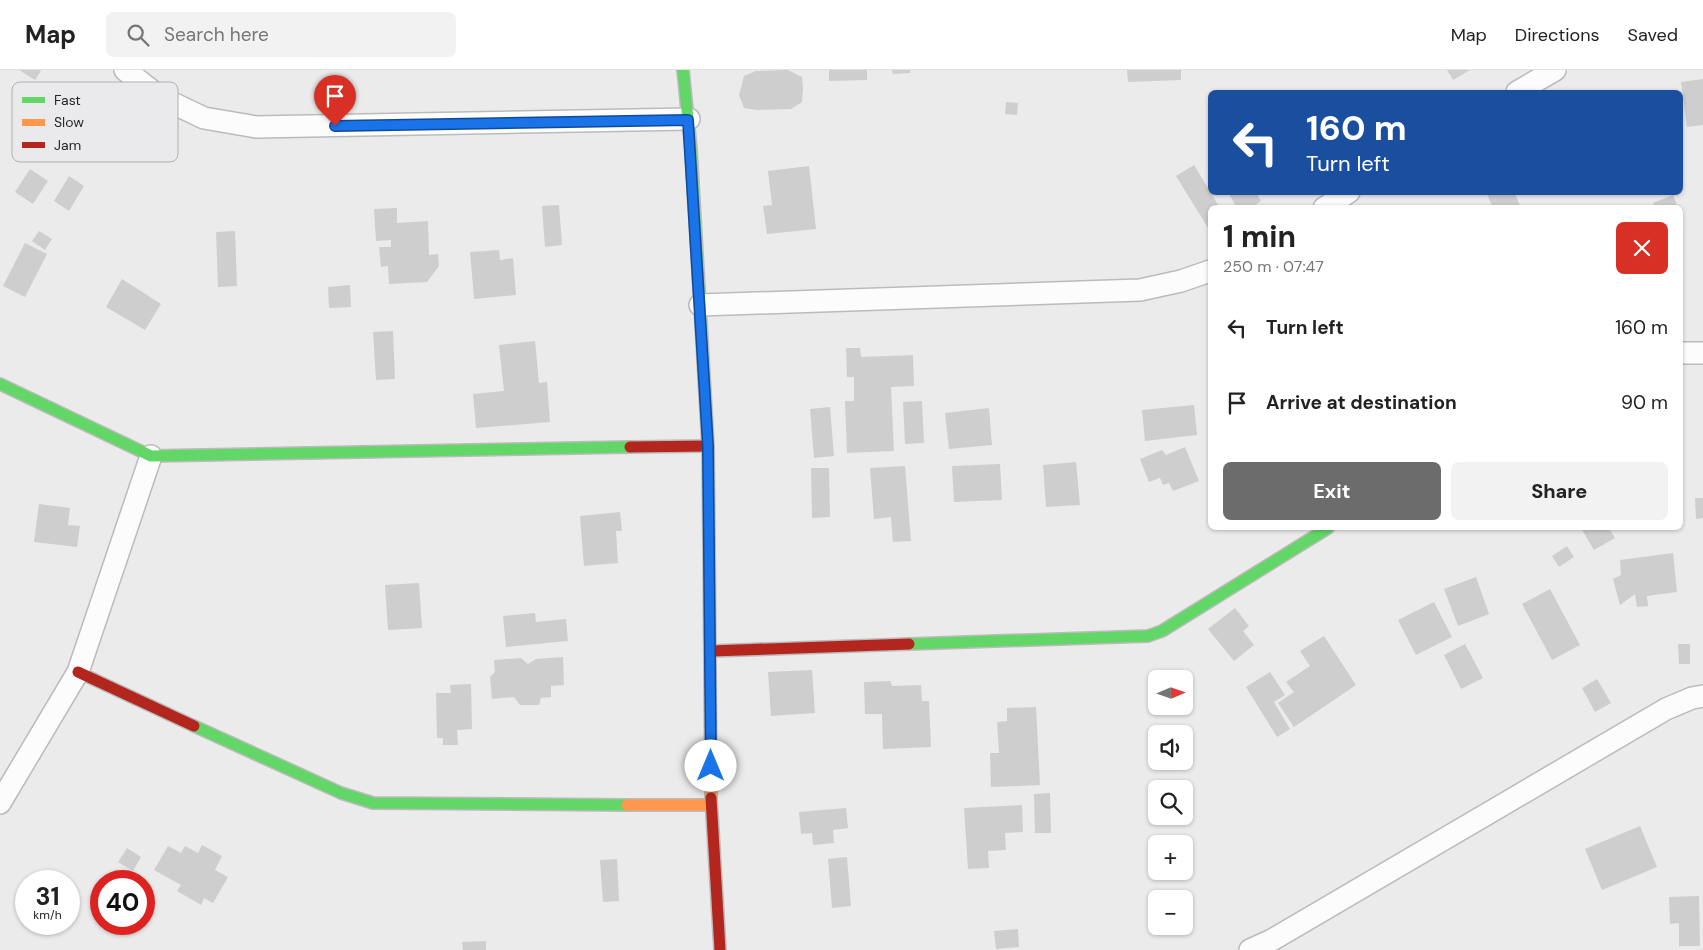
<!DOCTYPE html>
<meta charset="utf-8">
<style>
body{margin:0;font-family:"DM Sans",sans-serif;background:#f2f2f2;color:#222;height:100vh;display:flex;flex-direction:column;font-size:19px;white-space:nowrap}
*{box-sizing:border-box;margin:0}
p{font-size:16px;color:#767676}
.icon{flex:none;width:28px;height:28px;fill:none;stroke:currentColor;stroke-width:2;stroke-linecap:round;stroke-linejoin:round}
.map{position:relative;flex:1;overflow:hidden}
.panel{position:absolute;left:1208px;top:135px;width:475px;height:325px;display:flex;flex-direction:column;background:#fff;border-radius:8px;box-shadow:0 1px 4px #0004}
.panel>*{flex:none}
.guide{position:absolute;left:1208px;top:20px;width:475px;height:105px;border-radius:8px;box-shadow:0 1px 4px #0004;background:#1a4fa0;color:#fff;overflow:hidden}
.needle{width:32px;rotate:88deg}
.controls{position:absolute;left:1148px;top:600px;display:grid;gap:10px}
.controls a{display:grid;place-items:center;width:45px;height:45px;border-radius:8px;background:#fff;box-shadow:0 1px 4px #0004;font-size:25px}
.speed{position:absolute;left:15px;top:800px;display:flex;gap:10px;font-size:25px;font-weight:700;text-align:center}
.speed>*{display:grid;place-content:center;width:65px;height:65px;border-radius:50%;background:#fff;box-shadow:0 1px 4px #0004;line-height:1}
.speed small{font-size:12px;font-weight:400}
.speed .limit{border:8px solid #d22;background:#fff;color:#111}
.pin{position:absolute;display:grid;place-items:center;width:42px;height:42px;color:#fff;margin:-51px -21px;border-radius:50% 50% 50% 0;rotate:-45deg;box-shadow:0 0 5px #0007}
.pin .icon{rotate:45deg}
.me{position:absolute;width:55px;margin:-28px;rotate:0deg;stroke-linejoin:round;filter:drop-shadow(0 0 4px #0008)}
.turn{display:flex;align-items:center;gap:18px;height:105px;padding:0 15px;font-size:22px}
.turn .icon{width:65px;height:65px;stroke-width:2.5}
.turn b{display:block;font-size:35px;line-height:42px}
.round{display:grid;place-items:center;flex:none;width:52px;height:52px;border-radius:8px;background:#f2f2f2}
.headline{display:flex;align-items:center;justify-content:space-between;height:85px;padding:0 15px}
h1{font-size:30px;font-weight:700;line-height:38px}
.button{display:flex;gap:10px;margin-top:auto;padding:10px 15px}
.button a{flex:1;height:58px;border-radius:8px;background:#6c6c6c;color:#fff;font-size:20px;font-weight:700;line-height:58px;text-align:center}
.button a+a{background:#f2f2f2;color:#222}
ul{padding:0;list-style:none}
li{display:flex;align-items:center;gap:15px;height:75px;padding:0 15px}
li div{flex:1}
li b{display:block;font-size:19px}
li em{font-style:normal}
header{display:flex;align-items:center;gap:30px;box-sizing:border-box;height:70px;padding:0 25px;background:#fff;border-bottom:1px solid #e0e0e0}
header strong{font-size:24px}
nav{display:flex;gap:28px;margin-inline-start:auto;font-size:18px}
.search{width:350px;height:45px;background:#f2f2f2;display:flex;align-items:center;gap:12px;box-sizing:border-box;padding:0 18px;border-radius:8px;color:#767676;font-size:19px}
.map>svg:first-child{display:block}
.building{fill:#cecece}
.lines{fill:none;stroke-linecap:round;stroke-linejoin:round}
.street-casing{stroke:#bbb;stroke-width:24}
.fast-casing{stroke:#bbb;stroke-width:14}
.slow-casing{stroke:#bbb;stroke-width:14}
.jam-casing{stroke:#bbb;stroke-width:14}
.street{stroke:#fcfcfc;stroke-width:21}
.fast{stroke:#63d668;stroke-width:11}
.slow{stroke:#ff974d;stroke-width:11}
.jam{stroke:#b3261e;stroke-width:11}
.route-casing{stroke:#114b97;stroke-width:12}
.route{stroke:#1a73e8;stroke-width:9}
.key{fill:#eaeaec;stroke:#b0b0b1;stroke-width:1}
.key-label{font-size:14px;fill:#272728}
</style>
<header>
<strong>Map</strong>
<div class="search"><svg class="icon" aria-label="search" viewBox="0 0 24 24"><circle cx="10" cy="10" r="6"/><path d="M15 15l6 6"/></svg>Search here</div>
<nav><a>Map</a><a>Directions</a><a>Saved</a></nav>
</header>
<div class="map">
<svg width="1703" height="880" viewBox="0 0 1703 880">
<rect width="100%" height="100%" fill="#ebebeb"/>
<!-- building -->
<g class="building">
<path d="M19,0h20l2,1 -6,9z"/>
<path d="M788,0l14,7 1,12 -1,13 -11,7 -34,1 -13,-2 -5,-13 5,-19 12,-5z"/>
<path d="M829,0h38v10l-38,1z"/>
<path d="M892,0h18v3l-17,1z"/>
<path d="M1127,0h54v10l-53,2z"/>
<path d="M1447,0h23l-17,10z"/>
<path d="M1703,9v46l-16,2 -6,-45z"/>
<path d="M1006,32l12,1 -1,12 -12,-1z"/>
<path d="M1194,95l26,43h-10v23l-34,-55z"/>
<path d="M809,96l7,63 -49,5 -4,-28 9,-1 -4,-34z"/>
<path d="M30,99l18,12 -15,23 -18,-12z"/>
<path d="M69,106l15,10 -15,25 -15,-10z"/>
<path d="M1228,122h28l5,9 -11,7h-13z"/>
<path d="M1486,122h28l7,16h-28z"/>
<path d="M1673,125l5,13h-23l-2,-5z"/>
<path d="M559,135l3,40 -17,2 -3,-41z"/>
<path d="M397,138v15l31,-2 1,34 9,-1 1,12 -12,16 -38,2 -1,-18 -7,1 -2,-20h12v-7l-15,1 -2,-32z"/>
<path d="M39,161l13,8 -7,11 -13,-9z"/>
<path d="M235,161l2,55 -19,1 -2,-55z"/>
<path d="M25,173l22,11 -22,43 -22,-11z"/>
<path d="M499,180l1,10 13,-2 3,37 -42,4 -4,-47z"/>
<path d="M122,209l39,25 -16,26 -39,-23z"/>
<path d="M350,215l1,22 -22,1 -1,-21z"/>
<path d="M393,261l2,48 -19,1 -3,-48z"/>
<path d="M535,271l4,42 8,-1 3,40 -74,6 -3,-34 31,-3 -5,-46z"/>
<path d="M846,278h14l1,9 52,-2 1,31 -23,1 3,64 -47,2 -2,-52h9v-24h-7z"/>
<path d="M922,331l2,42 -19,1 -2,-42z"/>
<path d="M1194,335l3,30 -52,6 -3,-31z"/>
<path d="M830,337l4,49 -20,2 -4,-49z"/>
<path d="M989,338l3,37 -43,4 -4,-36z"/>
<path d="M1185,377l14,34 -26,10 -4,-8 -6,2 -3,-7 -11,4 -9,-23 22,-9 4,5z"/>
<path d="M1076,392l4,43 -34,2 -3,-42z"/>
<path d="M1000,394l2,36 -48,2 -2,-36z"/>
<path d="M905,396l6,75 -18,1 -2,-25 -17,2 -4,-51z"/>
<path d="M811,398h18l1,49 -18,1z"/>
<path d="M1695,428h8v20l-7,1z"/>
<path d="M39,434l31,4 -2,17 12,1 -3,21 -43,-5z"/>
<path d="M620,442l2,19h-6l2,32 -34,3 -4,-50z"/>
<path d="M1581,458h28l6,10 -21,12z"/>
<path d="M1567,476l7,11 -15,10 -7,-11z"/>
<path d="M1673,483l4,39 -30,4 1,10 -11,1 -2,-13 -15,11 -7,-26 8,-4 -1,-15z"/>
<path d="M1476,507l13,37 -31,12 -14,-37z"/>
<path d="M419,513l3,45 -34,2 -3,-45z"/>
<path d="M1550,519l30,56 -28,15 -30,-56z"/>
<path d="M1434,532l18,35 -36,18 -18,-35z"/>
<path d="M1235,538l14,18 -6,5 11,14 -20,16 -26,-32z"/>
<path d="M535,543l1,9 30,-3 2,22 -62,6 -3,-31z"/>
<path d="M1324,566l32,49 -62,42 -16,-24 16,-11 -8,-10 24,-16 -10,-15z"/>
<path d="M1465,574l18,34 -22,11 -17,-34z"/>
<path d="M1678,574h12v20h-11z"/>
<path d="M563,587l1,28 -13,1v11l-10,1 -2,7h-19l-6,-8 -22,2 -2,-22 5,-5 -1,-12 27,-2 7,6 8,-5z"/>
<path d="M812,600l3,43 -44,3 -3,-44z"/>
<path d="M1270,602l15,23 -11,7 16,27 -13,8 -31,-50z"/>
<path d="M1597,609l14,24 -16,9 -13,-24z"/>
<path d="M890,611l2,5 29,-1 1,16h7l2,46 -48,2 -1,-35h-17l-1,-32z"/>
<path d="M471,614l1,45 -15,1 1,15h-15v-7h-6l-1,-45h15l-1,-8z"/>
<path d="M1036,637l4,78 -49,2 -1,-34h9l-2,-31 10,-1v-13z"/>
<path d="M1050,723l1,40h-16l-1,-39z"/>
<path d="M1022,735l1,27 -18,1 1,17 -18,1 1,17 -21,1 -4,-61z"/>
<path d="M846,738l2,20 -15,2 1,13 -21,2 -1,-12 -11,1 -2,-22z"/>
<path d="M1640,756l17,41 -55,23 -17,-41z"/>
<path d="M202,775l20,11 -7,14 13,7 -15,26 -9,-5 -3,7 -24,-14 4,-6 -27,-15 14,-24 13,7 4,-7 13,7z"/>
<path d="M127,778l14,9 -8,14 -15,-9z"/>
<path d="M847,787l4,49 -19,2 -4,-49z"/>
<path d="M617,789l2,42 -16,1 -3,-42z"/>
<path d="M1699,826l1,50h-21v-23l-9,1 -1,-27z"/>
<path d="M1018,859l1,18 -23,2 -2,-18z"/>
<path d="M486,871v9h-23l-1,-8z"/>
</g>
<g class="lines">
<defs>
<g id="street">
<path d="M125,0l35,27 44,21 52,9 433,-8"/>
<path d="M1517,22l38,-22"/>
<path d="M1324,138l25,-16"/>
<path d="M700,235l440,-15 41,-9 29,-10"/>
<path d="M1680,283h23"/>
<path d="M0,733l78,-131 73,-216"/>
<path d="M1250,880l22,-10 394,-231 26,-11 11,-2"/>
</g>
<g id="fast">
<path d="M683,0l8,79 17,297 1,95"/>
<path d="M0,314l151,72 479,-9"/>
<path d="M909,574l239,-8 14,-5 166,-103"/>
<path d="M194,656l147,67 32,10 254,2"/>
</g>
<g id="slow">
<path d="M709,471l2,257"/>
<path d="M627,735h84"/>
</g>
<g id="jam">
<path d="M630,377l78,-1"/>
<path d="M711,581l198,-7"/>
<path d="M78,602l116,54"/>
<path d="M711,728l9,152"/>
</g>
</defs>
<!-- street casing -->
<use href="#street" class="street-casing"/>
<!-- fast casing -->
<use href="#fast" class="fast-casing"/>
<!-- slow casing -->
<use href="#slow" class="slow-casing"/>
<!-- jam casing -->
<use href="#jam" class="jam-casing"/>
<!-- street -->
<use href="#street" class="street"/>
<!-- fast -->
<use href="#fast" class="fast"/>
<!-- slow -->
<use href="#slow" class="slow"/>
<!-- jam -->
<use href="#jam" class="jam"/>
</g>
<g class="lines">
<defs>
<path id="route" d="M335,56l353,-6 20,326 3,320"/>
</defs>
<!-- route casing -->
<use href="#route" class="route-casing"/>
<!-- route -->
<use href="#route" class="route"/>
</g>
<!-- legend -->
<rect x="12" y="12" width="166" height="80" rx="8" class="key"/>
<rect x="22" y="27" width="23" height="6" fill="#63d668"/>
<rect x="22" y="49" width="23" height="7" fill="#ff974d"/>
<rect x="22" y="72" width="23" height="6" fill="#b3261e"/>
<g class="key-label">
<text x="54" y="35">Fast</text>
<text x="54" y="57">Slow</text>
<text x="54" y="80">Jam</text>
</g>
</svg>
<div class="controls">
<a><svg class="needle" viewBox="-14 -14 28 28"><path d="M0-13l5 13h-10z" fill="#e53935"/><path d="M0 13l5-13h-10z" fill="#767676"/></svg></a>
<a><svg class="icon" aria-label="sound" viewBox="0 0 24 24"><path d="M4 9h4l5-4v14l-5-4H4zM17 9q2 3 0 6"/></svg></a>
<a><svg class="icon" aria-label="search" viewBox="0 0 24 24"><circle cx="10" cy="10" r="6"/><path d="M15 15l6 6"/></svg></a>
<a>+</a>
<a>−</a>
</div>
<div class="speed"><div>31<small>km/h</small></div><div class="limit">40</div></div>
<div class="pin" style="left:335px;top:56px;background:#d93025"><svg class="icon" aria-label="arrive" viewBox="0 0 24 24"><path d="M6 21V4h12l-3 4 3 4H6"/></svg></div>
<svg class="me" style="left:711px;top:696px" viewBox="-20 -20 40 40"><circle r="19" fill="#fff"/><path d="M0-13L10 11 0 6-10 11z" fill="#1a73e8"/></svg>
<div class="guide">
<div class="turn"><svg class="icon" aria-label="left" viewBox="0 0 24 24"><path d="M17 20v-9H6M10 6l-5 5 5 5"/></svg><div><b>160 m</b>Turn left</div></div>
</div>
<section class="panel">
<div class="headline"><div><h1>1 min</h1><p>250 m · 07:47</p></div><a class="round" style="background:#d93025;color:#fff"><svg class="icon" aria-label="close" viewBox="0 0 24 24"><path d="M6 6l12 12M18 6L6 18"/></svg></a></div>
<ul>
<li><svg class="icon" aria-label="left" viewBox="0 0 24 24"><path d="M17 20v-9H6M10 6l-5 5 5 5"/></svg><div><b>Turn left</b></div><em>160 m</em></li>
<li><svg class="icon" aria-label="arrive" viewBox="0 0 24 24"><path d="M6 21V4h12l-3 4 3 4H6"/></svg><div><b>Arrive at destination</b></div><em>90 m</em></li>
</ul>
<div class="button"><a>Exit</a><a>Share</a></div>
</section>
</div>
